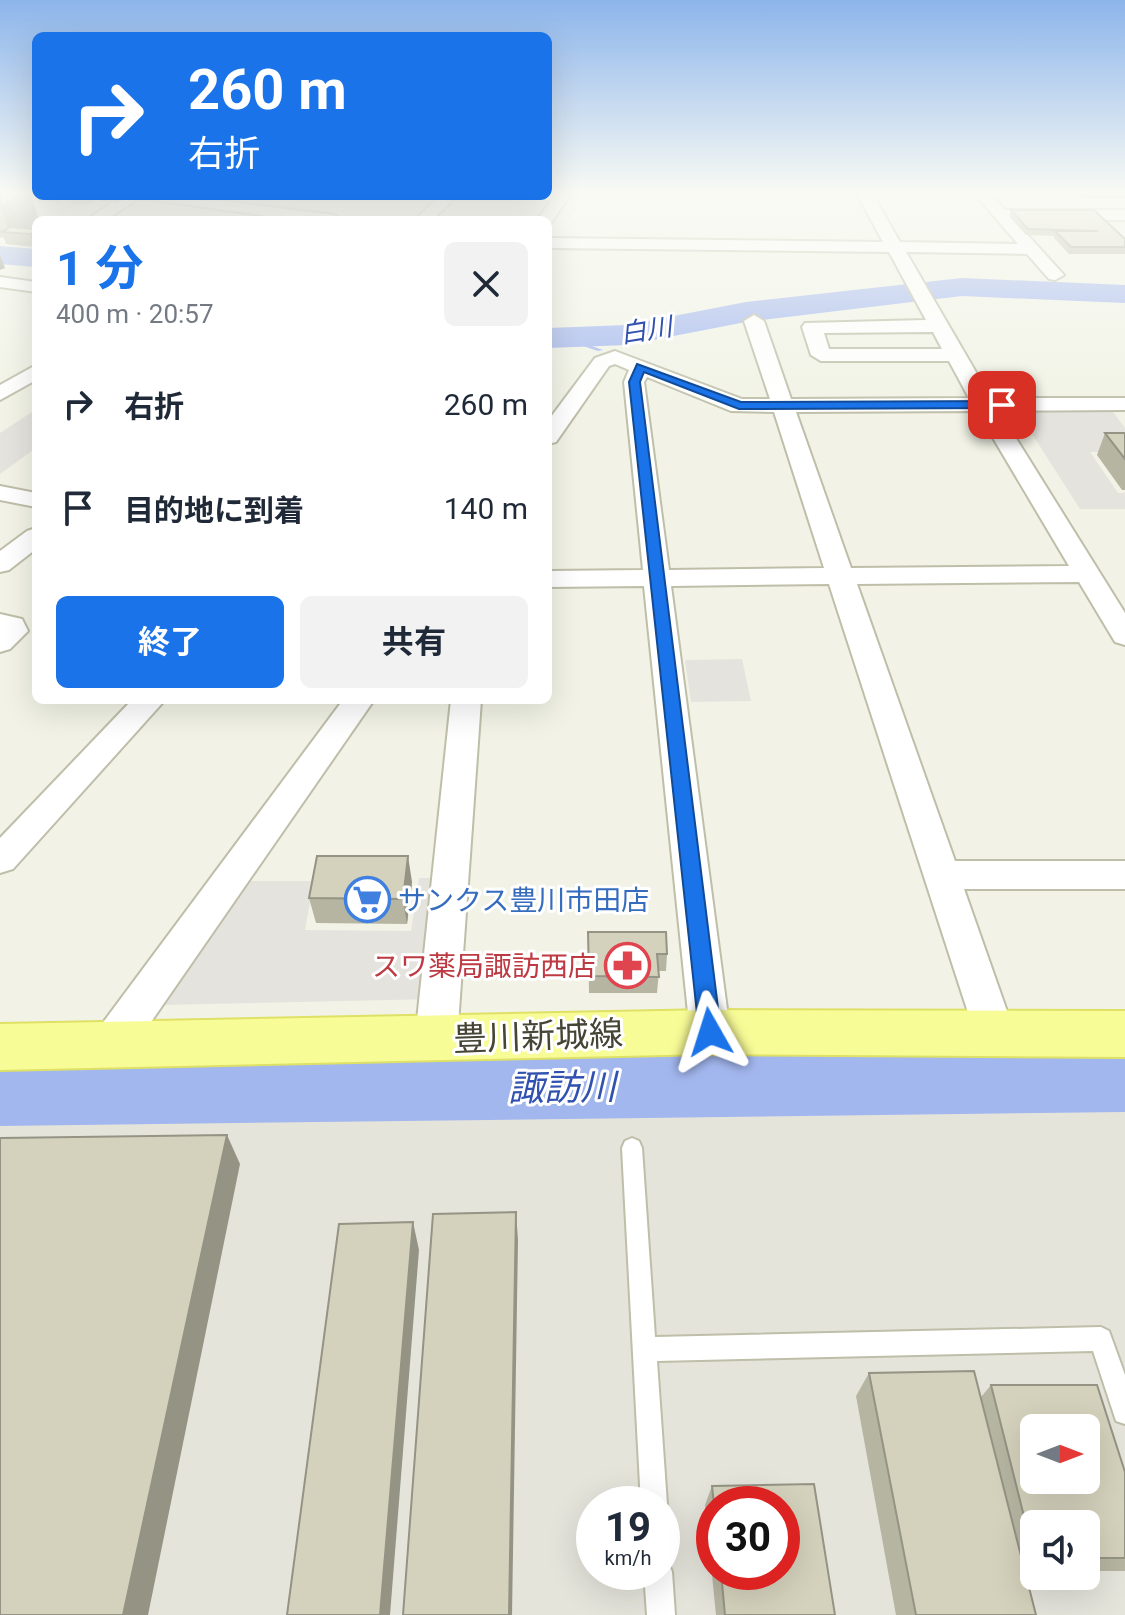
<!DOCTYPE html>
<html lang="ja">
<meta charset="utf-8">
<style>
body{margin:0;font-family:Roboto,"Noto Sans JP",sans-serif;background:#f2f2f3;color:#1f2937;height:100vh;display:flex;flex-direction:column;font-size:30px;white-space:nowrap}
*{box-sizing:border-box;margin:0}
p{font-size:26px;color:#747a83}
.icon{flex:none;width:44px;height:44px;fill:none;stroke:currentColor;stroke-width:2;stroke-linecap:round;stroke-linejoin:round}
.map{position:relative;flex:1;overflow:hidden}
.details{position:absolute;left:32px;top:216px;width:520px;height:488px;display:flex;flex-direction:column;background:#fff;border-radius:12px;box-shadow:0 8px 32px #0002}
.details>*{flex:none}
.hud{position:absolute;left:32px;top:32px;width:520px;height:168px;border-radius:12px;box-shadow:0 8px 32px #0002;background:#1a73e8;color:#fff;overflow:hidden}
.needle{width:52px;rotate:90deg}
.tools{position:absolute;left:1020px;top:1414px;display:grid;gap:16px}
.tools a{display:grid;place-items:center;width:80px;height:80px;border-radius:12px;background:#fff;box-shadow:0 8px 32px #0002;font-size:40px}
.speed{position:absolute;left:576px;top:1486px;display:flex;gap:16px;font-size:40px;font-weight:700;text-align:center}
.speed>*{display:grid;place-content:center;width:104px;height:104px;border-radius:50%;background:#fff;box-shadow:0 8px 32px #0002;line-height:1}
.speed small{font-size:20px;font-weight:400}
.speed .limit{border:12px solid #d22;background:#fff;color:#111}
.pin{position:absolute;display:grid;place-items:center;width:68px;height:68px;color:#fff;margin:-34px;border-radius:16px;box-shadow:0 4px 12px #0006}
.me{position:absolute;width:88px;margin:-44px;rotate:354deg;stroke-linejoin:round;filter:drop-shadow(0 0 6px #0008)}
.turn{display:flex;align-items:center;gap:28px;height:168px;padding:0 24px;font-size:36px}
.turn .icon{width:104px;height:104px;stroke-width:2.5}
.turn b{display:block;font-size:56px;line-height:68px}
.round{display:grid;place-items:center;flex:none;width:84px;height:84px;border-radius:12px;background:#f2f2f3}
.head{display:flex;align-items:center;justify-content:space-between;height:136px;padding:0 24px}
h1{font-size:48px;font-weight:700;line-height:60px;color:#1a73e8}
.action{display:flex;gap:16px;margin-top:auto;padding:16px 24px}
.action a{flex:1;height:92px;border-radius:12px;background:#1a73e8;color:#fff;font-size:32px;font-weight:700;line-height:92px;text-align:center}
.action a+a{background:#f2f2f3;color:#1f2937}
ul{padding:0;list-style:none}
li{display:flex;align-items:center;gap:24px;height:104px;padding:0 24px}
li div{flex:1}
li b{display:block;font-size:30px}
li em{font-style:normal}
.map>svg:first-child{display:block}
.industrial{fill:#e5e4db;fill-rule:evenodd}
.parking{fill:#e4e3de}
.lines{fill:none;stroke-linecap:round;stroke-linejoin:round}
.stream{fill:#a3b7ef;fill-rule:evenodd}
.river{fill:#a3b7ef;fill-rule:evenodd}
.lane-casing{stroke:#bebea9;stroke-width:4}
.street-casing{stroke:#bebea9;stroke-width:4}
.primary-casing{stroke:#dee165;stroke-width:4}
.lane{fill:#fff;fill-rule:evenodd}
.street{fill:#fff;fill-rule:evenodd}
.primary{fill:#f8fc96;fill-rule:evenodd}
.wall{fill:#b6b5a2;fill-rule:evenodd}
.shaded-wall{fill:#949384}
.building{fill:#d4d2bc;stroke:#949384;stroke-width:2;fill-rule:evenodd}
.route{fill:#1a73e8;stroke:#114b97;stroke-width:2}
.labels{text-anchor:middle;stroke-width:6;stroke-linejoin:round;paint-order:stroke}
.far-water-label{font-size:26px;font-style:italic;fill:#3051af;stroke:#fff}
.shop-label{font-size:28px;fill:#366cbe;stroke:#fff;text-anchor:start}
.health-label{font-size:28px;fill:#be3a42;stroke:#fff;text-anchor:end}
.near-street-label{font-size:34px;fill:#454435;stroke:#fff}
.near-water-label{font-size:36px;font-style:italic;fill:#3051af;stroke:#fff}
</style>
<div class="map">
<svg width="1125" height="1615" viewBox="0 0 1125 1615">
<rect width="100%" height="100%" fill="#f2f3e6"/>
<!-- industrial -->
<path class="industrial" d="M1125,1110v505h-1125v-490zM1034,1428h52v52h-52zM594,1504h68v68h-68zM714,1504h68v68h-68zM1034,1524h52v52h-52z"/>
<!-- parking -->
<g class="parking">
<path d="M32,412l4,1v35l-36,26v-41z"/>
<path d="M1018,412h95l12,16v24h-35l28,41h7v16h-45z"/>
<path d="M742,659l9,42 -60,1 -6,-42z"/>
<path d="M419,878h26l-10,121 -274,6 86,-124h67l-9,49 106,1z"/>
</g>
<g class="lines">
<!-- stream -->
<path class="stream" d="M565,338h4l34,12 -5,1 -33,-11z"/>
<!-- river -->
<g class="river">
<path d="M0,246l36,3v18l-36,-3z"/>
<path d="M962,278l163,7v18l-163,-7 -216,26 -119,23 -79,3v-20l79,-3 119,-23z"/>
<path d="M1125,1048v64l-1125,14v-64z"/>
</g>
<defs>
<g id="lane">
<path d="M632,1138l7,3 3,7 13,189 446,-10 8,4 16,44v49l-9,-3 -23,-70 -436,10 10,143 -5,10v-10h-21l-19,-356 3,-7z"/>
<path d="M662,1560l6,2 4,10 3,43h-28l-3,-43h18z"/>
</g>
<g id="street">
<path d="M557,192h15l-21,31 -14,-3z"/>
<path d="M856,192h15l29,50 118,2 -45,-52h15l17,18h120v10h-111l50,55 -9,5 -6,-1 -22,-25 -121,-2 85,146h134v12l-126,1 126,202v32l-10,-3 -36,-60 -222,2 98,277h170v28h-161l51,145 -6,12 -14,5 -14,-5 -6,-12 -146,-450 -158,2 59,446 -6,12 -14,5 -14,-5 -6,-12 -46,-446 -96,1v-16l95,-1 -19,-188 5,-12 -14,-6 -6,2 -53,76 -8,2v-23l47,-63 20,-7 127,48h28l-26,-78 10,-6 10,6 27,78 178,-1 -20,-37h-128l-10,-6 -9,-28 3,-4 121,-3 -37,-68 -341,-4v-10l335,4zM933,332l9,17h-113l-5,-16zM647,377l84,34 43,1 50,156 -155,2 -25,-188zM977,411l92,155 -218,2 -55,-156z"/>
<path d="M123,196h59l152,19 8,5h-45l-157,-22 -35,22h-19z"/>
<path d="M440,196h17l-25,24h-17z"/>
<path d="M0,277l36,5v10l-36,-5z"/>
<path d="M36,365v15l-36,20v-15z"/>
<path d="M0,486l36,7v14l-36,-7z"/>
<path d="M36,528v21l-27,21 -9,2v-21l27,-20z"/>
<path d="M0,614l22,5 6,12 -18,18 -10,3z"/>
<path d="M132,700h33l-152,169 -13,4v-35z"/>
<path d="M343,700h31l-248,358 -15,5 -15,-5 -6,-13 6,-13z"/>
<path d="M451,700h30l-24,339 -6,12 -15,6 -15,-6 -6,-12z"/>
</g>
<path id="primary" d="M710,1010l415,1v46l-415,-3 -710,16v-46z"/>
</defs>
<!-- lane casing -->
<use href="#lane" class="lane-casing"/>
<!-- street casing -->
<use href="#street" class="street-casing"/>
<!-- primary casing -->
<use href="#primary" class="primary-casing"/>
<!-- lane -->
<use href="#lane" class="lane"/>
<!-- street -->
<use href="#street" class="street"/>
<!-- primary -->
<use href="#primary" class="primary"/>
</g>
<!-- wall -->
<g class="wall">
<path d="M30,192l9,28h-3v4l-7,5 5,18 -28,-3 -2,-6 -4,-1v-44z"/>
<path d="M33,192h3v4h92v1l-12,6 -20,-3 -11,5 -13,-1 -1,-3 -7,-1 -1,-2 -7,4 -20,-1z"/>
<path d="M1075,192h50v6h-43z"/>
<path d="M1011,210l114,29v15h-56l-15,-16v-2l-28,-1 -17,-19z"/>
<path d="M1105,433h20v57h-3l-25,-35z"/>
<path d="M412,882l-5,42 -91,-1 -7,-25z"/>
<path d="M588,932l79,22 -1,17h-7l-2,22h-68z"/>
<path d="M869,1373l112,24 10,-12 134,87v99h-39v-47h-52v47h-9l11,44h-140l-40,-219z"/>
<path d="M712,1486l123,129h-119l-11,-110zM714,1504l68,68h-68z"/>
</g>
<!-- shaded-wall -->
<g class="shaded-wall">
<path d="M28,192h2l9,28h-3v4l-16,9 -11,-1 -8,-26z"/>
<path d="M54,196h8l1,2 -7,4z"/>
<path d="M82,196h13l1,4 -11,5z"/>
<path d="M114,196h14v1l-12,6z"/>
<path d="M36,231v15l-2,1 -4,-13z"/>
<path d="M0,255l5,13 -5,2z"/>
<path d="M408,856l4,26 -5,42 -4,-25z"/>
<path d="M227,1135l13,29 -92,451h-25z"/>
<path d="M516,1212l2,28 -6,375h-3z"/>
<path d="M413,1222l6,28 -29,365h-10z"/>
</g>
<!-- building -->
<g class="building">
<path d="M2,192h26l-28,14v-13z"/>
<path d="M1011,210h83l31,29v8h-54l-16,-16h43l-70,-2z"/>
<path d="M10,227l26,2v2l-6,3 -28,-2z"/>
<path d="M1105,433h20v26z"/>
<path d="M317,856h91l-5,43 -94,-1z"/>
<path d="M588,932h78l1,22h-10l2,23 -70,-1z"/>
<path d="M227,1135l-104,480h-123v-477z"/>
<path d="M516,1212l-7,403h-106l30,-401z"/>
<path d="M413,1222l-33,393h-93l52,-391z"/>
<path d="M974,1371l62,244h-120l-47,-242z"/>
<path d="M991,1385h106l28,87v86h-39v-34h-52v32zM1034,1428h52v52h-52z"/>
<path d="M814,1484l21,131h-110l-4,-43h61v-68h-68l-2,-18z"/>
</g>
<!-- sky -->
<linearGradient id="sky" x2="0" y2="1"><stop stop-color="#8cb5eb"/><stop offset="0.46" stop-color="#f9faf4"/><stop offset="1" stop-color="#f9faf4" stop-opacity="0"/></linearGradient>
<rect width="1125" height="418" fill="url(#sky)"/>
<!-- route -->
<path class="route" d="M637,364l104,38 261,-1 6,4 -6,3 -263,1 -95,-37 -4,10 81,650 -3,6h-16l-3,-6 -70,-650z"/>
<!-- icons -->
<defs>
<symbol id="supermarket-ring" viewBox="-11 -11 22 22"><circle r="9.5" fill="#fff" stroke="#3f7fe0" stroke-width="1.5"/><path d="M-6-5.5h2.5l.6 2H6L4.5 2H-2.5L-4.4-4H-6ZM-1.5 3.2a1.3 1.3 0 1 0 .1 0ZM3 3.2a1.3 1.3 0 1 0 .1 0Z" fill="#3f7fe0"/></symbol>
<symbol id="pharmacy-ring" viewBox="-11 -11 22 22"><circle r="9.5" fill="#fff" stroke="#e0444e" stroke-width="1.5"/><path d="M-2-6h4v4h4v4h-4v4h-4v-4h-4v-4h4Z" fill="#e0444e"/></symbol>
</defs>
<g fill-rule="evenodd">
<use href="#supermarket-ring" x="342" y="874" width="51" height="51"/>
<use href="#pharmacy-ring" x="602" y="940" width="51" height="51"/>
</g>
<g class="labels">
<!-- far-water labels -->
<g class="far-water-label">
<text transform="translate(646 330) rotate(-9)" y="9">白川</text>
</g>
<!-- shop labels -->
<g class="shop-label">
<text x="398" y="910">サンクス豊川市田店</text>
</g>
<!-- health labels -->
<g class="health-label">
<text x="596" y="976">スワ薬局諏訪西店</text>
</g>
<!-- near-street labels -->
<g class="near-street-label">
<text transform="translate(538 1036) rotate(-2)" y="12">豊川新城線</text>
</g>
<!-- near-water labels -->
<g class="near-water-label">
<text transform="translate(562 1087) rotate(-1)" y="13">諏訪川</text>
</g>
</g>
</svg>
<div class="tools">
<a><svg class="needle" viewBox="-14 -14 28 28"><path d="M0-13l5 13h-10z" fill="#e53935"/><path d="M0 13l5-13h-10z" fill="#747a83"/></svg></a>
<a><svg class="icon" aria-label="sound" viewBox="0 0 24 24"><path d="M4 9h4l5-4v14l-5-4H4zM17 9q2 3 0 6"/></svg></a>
</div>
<div class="speed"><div>19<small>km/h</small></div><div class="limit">30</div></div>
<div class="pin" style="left:1002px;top:405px;background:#d93025"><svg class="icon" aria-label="arrive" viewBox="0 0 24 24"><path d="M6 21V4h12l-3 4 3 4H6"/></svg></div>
<svg class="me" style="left:710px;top:1032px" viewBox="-20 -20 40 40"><path d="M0-17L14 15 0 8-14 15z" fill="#1a73e8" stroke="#fff" stroke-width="4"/></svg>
<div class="hud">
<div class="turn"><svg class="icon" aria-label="right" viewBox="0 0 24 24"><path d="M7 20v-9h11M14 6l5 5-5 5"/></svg><div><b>260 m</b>右折</div></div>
</div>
<section class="details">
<div class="head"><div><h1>1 分</h1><p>400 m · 20:57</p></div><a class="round"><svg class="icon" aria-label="close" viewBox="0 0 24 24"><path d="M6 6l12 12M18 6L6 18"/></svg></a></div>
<ul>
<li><svg class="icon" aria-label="right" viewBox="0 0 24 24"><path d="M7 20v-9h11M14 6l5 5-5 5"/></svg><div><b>右折</b></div><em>260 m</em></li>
<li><svg class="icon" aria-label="arrive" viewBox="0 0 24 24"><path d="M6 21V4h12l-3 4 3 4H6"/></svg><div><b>目的地に到着</b></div><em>140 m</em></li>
</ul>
<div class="action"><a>終了</a><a>共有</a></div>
</section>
</div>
